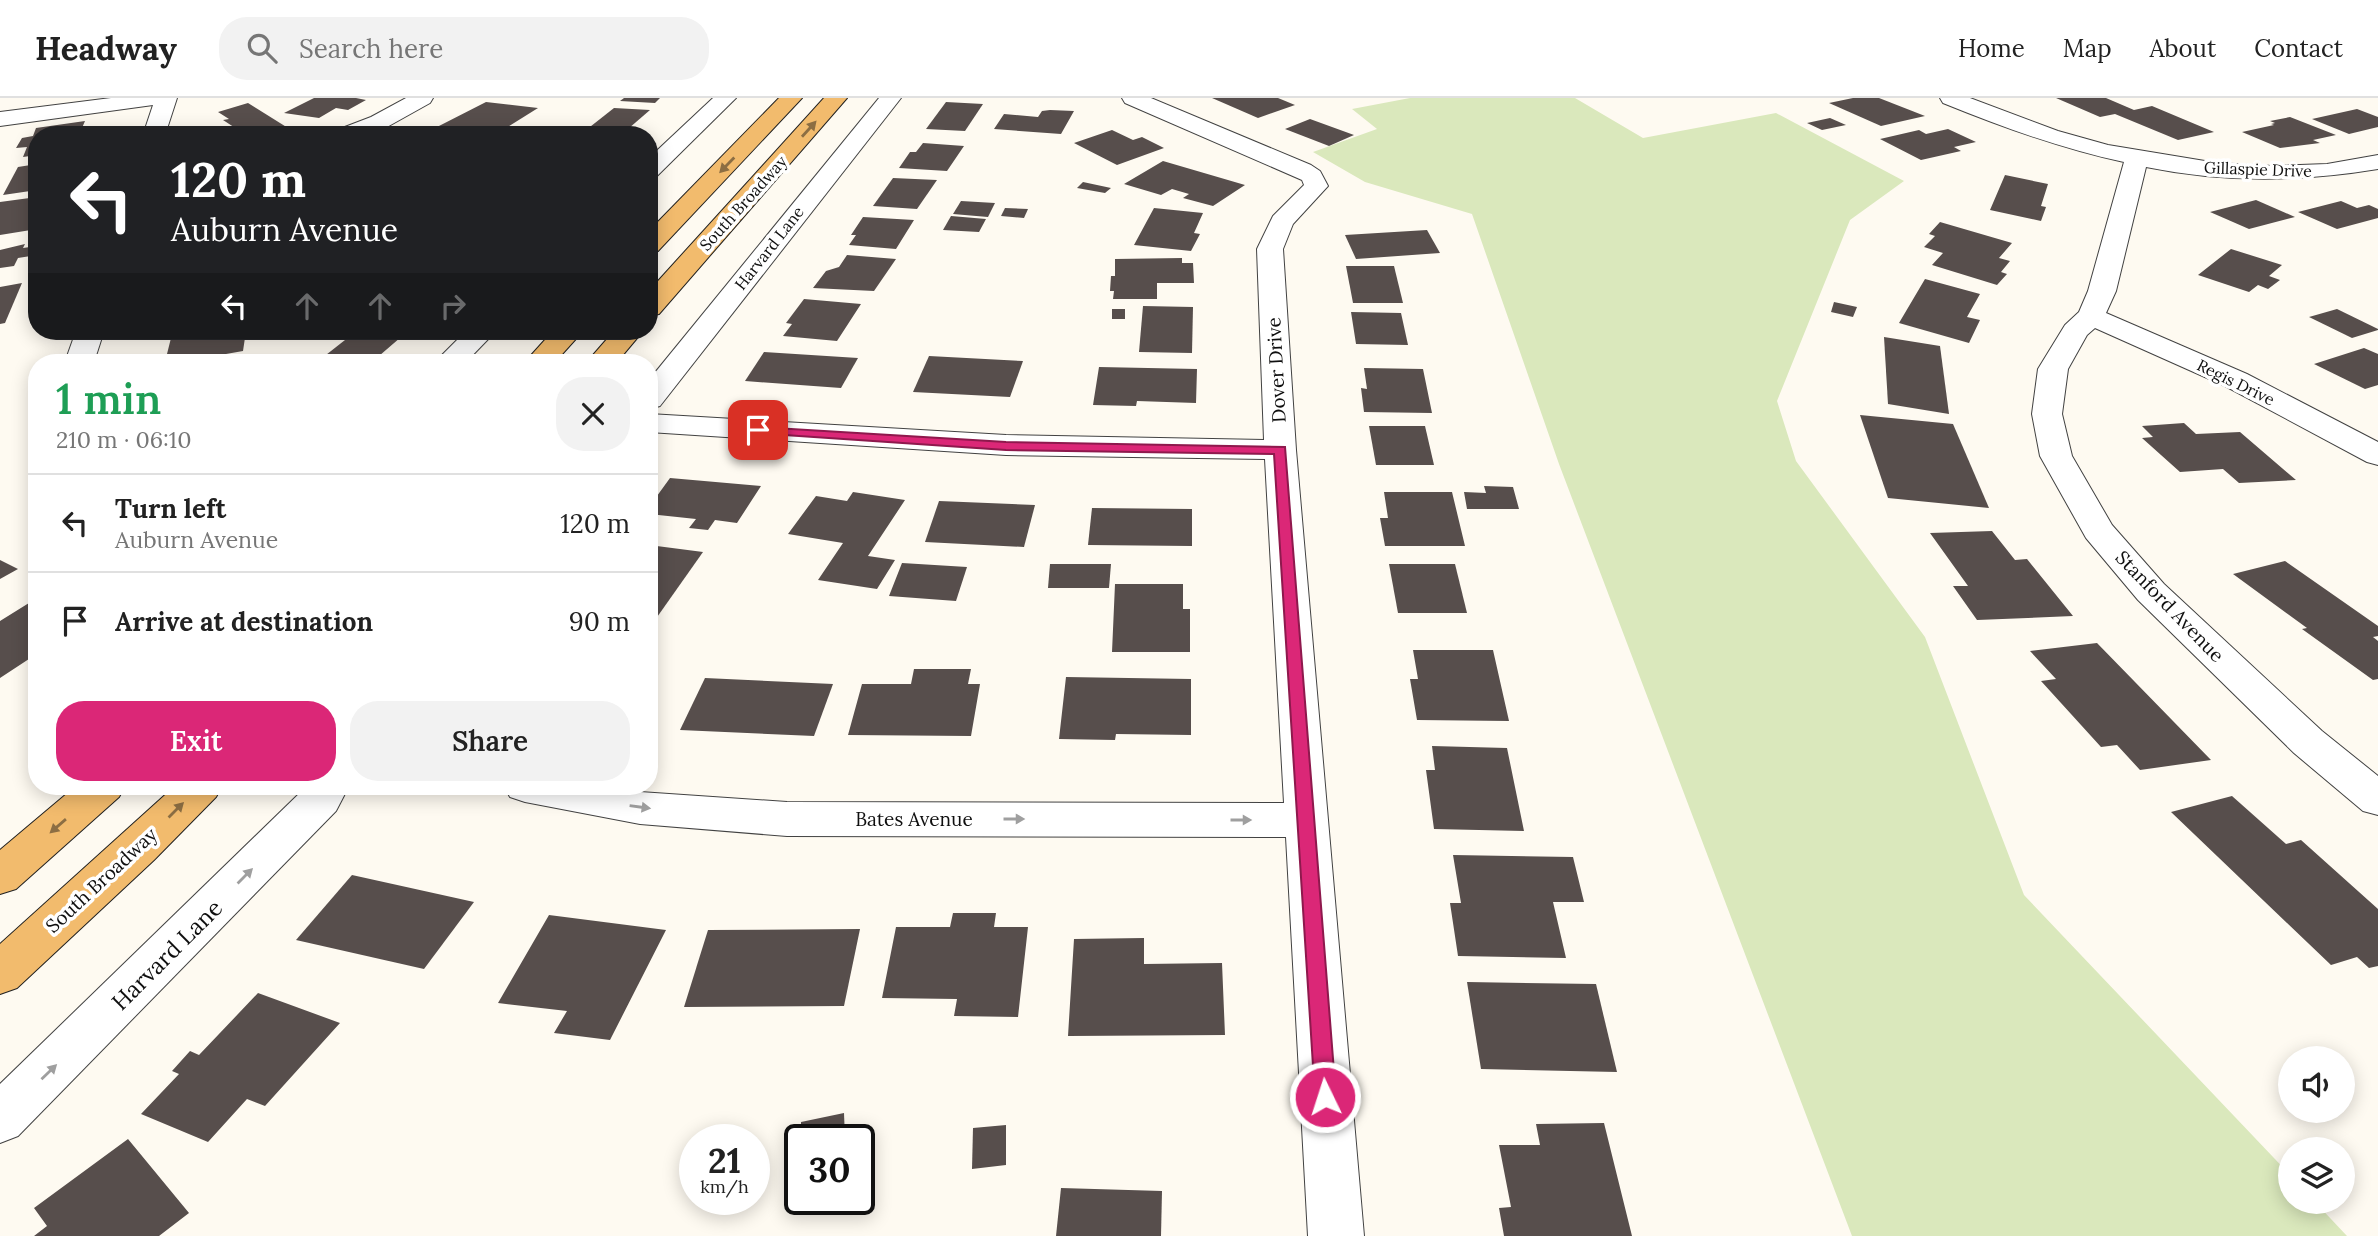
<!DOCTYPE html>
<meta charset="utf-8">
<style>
body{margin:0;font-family:Lora,serif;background:#f2f2f2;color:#222;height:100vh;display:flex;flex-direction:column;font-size:26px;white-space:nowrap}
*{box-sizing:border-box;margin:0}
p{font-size:23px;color:#767676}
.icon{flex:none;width:38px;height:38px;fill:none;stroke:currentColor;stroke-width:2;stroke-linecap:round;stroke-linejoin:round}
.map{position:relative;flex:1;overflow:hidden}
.details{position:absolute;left:28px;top:256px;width:630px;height:441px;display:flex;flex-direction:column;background:#fff;border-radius:28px;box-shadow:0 4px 18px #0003}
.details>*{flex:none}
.guide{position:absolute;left:28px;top:28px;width:630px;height:214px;border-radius:28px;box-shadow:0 4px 18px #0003;background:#202124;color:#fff;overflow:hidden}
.buttons{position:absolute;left:2278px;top:948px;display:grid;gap:14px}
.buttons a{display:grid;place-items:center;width:77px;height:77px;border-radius:50%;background:#fff;box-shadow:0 4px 18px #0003;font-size:35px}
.speed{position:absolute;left:679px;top:1026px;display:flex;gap:14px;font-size:35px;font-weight:700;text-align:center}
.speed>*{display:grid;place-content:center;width:91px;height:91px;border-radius:50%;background:#fff;box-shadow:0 4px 18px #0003;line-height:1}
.speed small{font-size:18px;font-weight:400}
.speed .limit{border:4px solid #111;border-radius:10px;background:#fff;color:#111}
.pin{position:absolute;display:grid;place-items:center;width:60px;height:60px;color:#fff;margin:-30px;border-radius:14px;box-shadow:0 4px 10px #0006}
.me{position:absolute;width:77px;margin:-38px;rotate:356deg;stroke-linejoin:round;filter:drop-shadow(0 0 5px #0008)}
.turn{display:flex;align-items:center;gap:24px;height:147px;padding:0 28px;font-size:32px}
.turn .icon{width:91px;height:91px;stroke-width:2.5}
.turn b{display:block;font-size:49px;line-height:60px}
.lanes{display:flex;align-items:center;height:66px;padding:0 28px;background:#0003;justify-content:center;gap:35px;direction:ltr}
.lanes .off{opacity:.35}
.round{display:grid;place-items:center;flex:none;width:74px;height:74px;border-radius:28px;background:#f2f2f2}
.head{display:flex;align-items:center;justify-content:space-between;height:119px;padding:0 28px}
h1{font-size:42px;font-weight:600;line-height:52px;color:#1e9e55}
.primary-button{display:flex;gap:14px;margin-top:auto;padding:14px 28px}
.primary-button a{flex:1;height:80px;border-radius:28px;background:#db2777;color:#fff;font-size:28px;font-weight:600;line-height:80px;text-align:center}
.primary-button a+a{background:#f2f2f2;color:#222}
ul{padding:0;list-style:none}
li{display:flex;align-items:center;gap:21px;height:98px;padding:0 28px;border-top:2px solid #e0e0e0}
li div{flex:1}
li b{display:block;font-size:26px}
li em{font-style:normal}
header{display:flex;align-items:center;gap:42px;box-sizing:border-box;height:98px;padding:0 35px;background:#fff;border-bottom:2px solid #e0e0e0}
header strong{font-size:33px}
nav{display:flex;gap:38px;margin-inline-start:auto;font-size:24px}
.search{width:490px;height:63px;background:#f2f2f2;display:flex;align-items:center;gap:18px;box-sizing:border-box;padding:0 24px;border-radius:28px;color:#767676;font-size:26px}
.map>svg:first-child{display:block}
.green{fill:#dae8bc}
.building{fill:#574e4c}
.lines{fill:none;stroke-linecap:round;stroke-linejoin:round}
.minor-casing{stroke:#424242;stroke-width:2}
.major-casing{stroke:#202020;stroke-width:2}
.minor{fill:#fff;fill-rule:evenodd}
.major{fill:#f2bb6d;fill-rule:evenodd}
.oneway{fill:#8c6e43}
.oneway2{fill:#9f9f9f}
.route{fill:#db2777;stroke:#8e194d;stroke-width:2}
.labels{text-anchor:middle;stroke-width:7;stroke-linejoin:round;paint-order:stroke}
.far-street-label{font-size:16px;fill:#0f0f0f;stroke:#fff}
.street-label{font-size:19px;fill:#0f0f0f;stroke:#fff}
.near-street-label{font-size:23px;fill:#0f0f0f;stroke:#fff}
</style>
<header>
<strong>Headway</strong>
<div class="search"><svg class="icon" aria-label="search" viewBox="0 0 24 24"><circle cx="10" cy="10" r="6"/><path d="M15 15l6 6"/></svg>Search here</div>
<nav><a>Home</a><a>Map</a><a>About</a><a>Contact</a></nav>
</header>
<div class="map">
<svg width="2378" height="1138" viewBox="0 0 2378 1138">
<rect width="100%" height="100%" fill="#fefaf1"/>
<!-- green -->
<path class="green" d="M1410,0h165l68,40 133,-25 128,68 -54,39 -73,181 19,60 129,176 99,258 267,281v26h24l32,34h-495l-293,-772 -87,-250 -107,-32 -52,-30 64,-23 -25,-20z"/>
<!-- building -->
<g class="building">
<path d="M314,0h42l10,2 -18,10 -12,-2 -17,10 -35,-5z"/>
<path d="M624,0h36l-5,5 -35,-2z"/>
<path d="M1212,0h66l17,7 -37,13z"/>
<path d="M1853,0h26l46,18 -44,10 -52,-23z"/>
<path d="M2056,0h50l28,12 18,-4 62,26 -36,8 -63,-26 -15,3z"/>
<path d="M486,4l52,6 -32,20 -19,-2 -15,9 -35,-4 6,-4h-6z"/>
<path d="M946,4l37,2 -18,27 -39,-2z"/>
<path d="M248,5l40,25 -22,7h-20l-23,-15 6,-1 -11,-7z"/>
<path d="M614,10l36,2 -29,25 -40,-1z"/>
<path d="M2357,11l21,8v10l-29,7 -37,-15z"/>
<path d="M1050,12l24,1 -13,23 -67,-5 10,-15 34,3 4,-6z"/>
<path d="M2290,19l46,18 -23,5 7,3 -40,5 -38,-16 32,-7 -3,-1 4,-1 -5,-2z"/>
<path d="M1830,20l16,7 -24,5 -15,-7z"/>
<path d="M1310,21l44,16 -25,11 -44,-17z"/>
<path d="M85,23l-6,14h-42v20l-14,2 4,-10 -11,1 6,-10 11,-2 3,-8z"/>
<path d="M1948,31l28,13 -22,5 7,4 -40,9 -41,-21 39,-9 7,4z"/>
<path d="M1112,32l21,10 9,-3 22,11 -47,17 -43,-22z"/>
<path d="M923,45l41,3 -17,25 -48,-3 11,-16h6z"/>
<path d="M1163,63l82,24 -32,21 -30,-8 6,-4 -17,-5 -11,6 -37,-11z"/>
<path d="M37,66v26l-34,5 15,-28z"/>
<path d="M2005,77l43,9 -7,22 5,1 -5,14 -51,-11z"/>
<path d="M893,80l44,2 -20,29 -44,-3z"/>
<path d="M1083,84l28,6 -6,5 -28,-5z"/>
<path d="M37,99v32l-37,6v-33z"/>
<path d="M2256,102l39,17 -46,12 -39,-17z"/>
<path d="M961,103l34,2 -7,14 -35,-3z"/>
<path d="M2341,103l16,7 12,-3 9,4v9l-41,11 -39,-17z"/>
<path d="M1005,110l23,1 -4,9 -23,-2z"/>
<path d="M1154,110l49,5 -9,20 6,1 -9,17 -57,-6z"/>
<path d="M951,118l35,3 -7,13 -36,-2z"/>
<path d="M863,119l51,3 -18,29 -47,-4 7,-10h-5z"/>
<path d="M1940,124l72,21 -13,15 11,3 -9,11 6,2 -10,11 -65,-20 11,-12 -19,-6 11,-11 -6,-2z"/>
<path d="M1427,132l13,23 -84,6 -11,-24z"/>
<path d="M25,146l-2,4 14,-2v9l-19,3 -4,8 -14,2v-18z"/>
<path d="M2231,151l51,16 -13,11 11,4 -12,9 -10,-4 -9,7 -51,-17z"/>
<path d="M847,157l49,4 -22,32 -61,-3 13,-17 13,-4z"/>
<path d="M1182,160v5h11l1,20h-37v16h-44l1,-8h-4l1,-15h4v-17z"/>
<path d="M1346,168h48l9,37h-50z"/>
<path d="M1925,181l55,15 -13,23 13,3 -11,23 -70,-20z"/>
<path d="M22,185l-17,40 -5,1v-37z"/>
<path d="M804,201l57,5 -24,37 -54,-5 9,-12 -6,-1z"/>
<path d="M1834,204l23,5 -4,10 -22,-5z"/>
<path d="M1143,208l50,1 -1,46 -53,-1z"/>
<rect x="1112" y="211" width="13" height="10"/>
<path d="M2337,211l41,20v1l-26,8 -43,-21z"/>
<path d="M1351,214l50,1 7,32 -52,-1z"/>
<path d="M189,233h57l-3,20 -17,3 -1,8h-60l7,-28z"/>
<path d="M342,233h66l-36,31h-55l28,-22 -13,-1z"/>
<path d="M1884,239l56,9 9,68 -61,-10z"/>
<path d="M2364,250l14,6v31l-13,4 -51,-25z"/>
<path d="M764,254l94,6 -17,30 -96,-7z"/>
<path d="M929,258l94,5 -13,36 -97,-5z"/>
<path d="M1099,269l98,2 -1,34 -59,-2 -1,5 -43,-1z"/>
<path d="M1364,270l59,1 9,44 -68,-1 -3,-24 6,1z"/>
<path d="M1860,317l93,9 36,84 -101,-10z"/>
<path d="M2184,325l12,11 44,-2 56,48 -57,3 -16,-14 -43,3 -38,-34 11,-1 -11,-11z"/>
<path d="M1369,328h56l9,39h-58z"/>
<path d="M670,380l91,8 -24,37 -22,-3 -7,10 -19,-2 7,-9 -47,-5v-7z"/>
<path d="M1484,388l29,1 6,22h-52l-3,-17 22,1z"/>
<path d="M853,394l52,8 -37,56 27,4 -18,29 -59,-9 25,-37 -55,-9 28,-38 31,5z"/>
<path d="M1384,394h68l13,54h-80l-5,-28h8z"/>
<path d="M939,403l96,4 -11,42 -99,-5z"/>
<path d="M1092,410l100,1v37l-104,-1z"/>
<path d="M1992,433l23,29 12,-1 46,57 -96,4 -24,-34h15l-38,-53z"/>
<path d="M649,447l54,7 -48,68 -6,-1z"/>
<path d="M0,462l18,9 -18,10z"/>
<path d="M2285,463l93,65v10l-5,1 5,4v38l-5,1 -71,-51 5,-1 -74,-54z"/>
<path d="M902,465l65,4 -11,34 -67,-5z"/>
<path d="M1050,466h61l-2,24h-61z"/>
<path d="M1389,466h66l12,49h-69z"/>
<path d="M1115,486h68v25h7v43h-78z"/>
<path d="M37,500v61l-5,-2 -32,21v-57z"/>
<path d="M2097,545l114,117 -71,10 -23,-25 -16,2 -60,-66 15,-2 -26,-28z"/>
<path d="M1413,552h80l16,71 -92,-1 -7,-41h8z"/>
<path d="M914,571h57l-3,15h12l-9,52 -123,-1 14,-51h49z"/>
<path d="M1066,579l125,2v56l-75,-1 -1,6 -56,-1z"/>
<path d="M705,580l128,6 -19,52 -134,-6z"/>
<path d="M1432,648l75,2 17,83 -90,-2 -8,-59h9z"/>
<path d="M2232,698l54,48 15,-4 77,69v57l-9,2 -12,-11 -26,8 -160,-153z"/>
<path d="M1453,757l120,2 11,45h-31l13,56 -108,-2 -8,-53h11z"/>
<path d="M352,777l122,27 -50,67 -128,-29z"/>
<path d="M953,815h43l-2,14h34l-10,90 -64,-1 3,-17 -75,-1 14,-71h54z"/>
<path d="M549,817l117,15 -56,110 -56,-7 13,-22 -69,-8z"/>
<path d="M860,831l-16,77 -160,1 24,-77z"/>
<path d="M1144,840v26l78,-1 3,72 -157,1 6,-97z"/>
<path d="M1467,884l129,2 21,88 -136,-3z"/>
<path d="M258,895l82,30 -75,83 -18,-7 -39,43 -67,-28 38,-40 -7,-3 18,-20 9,4z"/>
<path d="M844,1015l1,26h-44v-17z"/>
<path d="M1604,1025l28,113h-128l-5,-28 12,-1 -12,-62h41l-4,-21z"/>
<path d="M1006,1027v40l-34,4 1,-41z"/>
<path d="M128,1041l61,74 -30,23h-125l13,-10 -13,-18z"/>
<path d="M1061,1090l101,3 -1,45h-105z"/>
</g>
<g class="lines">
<defs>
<g id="minor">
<path d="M111,0h66l-12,37h-22l10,-30 -153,21v-14z"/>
<path d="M406,0h27l-3,5 -43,24 -21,8h-32l3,-5 34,-13z"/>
<path d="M713,0h23l-79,78 -8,2v-20z"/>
<path d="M879,0h22l-241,308 -11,3v-29z"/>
<path d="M1122,0h29l160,67 9,6 8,15 -35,38 -10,25 13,201 68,786h-56l-22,-399 -499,-1 -147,-12 -115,-22 -15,-5 -6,-11h105l31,6 147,10 497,1 -19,-344 -259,-4 -357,-23v-18l357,21 258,5 -7,-191 16,-33 31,-31 -2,-5 -177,-77z"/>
<path d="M1940,0h30l88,33 50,14 109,18 56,3 54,-2 51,-9v14c-78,13 -154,14 -232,-2l-30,124 -10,22 141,61 131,68v23l-11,-3 -142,-76 -130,-58 -8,7 -19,34 -6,45 10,42 40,69 52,59 158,147 56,45v39l-15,-4 -69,-58 -156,-153 -52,-62 -46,-82 -8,-42 6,-45 27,-44 14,-13 9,-21 36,-129c-62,-13 -122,-35 -181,-59z"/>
<path d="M76,233h28l-10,31h-29z"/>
<path d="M466,233h30l-30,31h-31z"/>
<path d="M307,688h42l-13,25 -318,325 -18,7v-59z"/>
</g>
<g id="major">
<path d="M779,0h23l-144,153 -9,3v-23z"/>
<path d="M824,0h23l-188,216 -10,2v-25z"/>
<path d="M553,233h30l-28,31h-30z"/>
<path d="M614,233h29l-26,31h-30z"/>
<path d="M76,688h49l-6,11 -103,92 -16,5v-44z"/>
<path d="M175,688h47l-6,11 -62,63 -137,128 -17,6v-50z"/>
</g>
</defs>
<!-- minor casing -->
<use href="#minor" class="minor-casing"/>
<!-- major casing -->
<use href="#major" class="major-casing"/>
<!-- minor -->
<use href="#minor" class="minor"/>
<!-- major -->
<use href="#major" class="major"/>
</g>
<!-- one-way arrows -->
<defs><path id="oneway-solid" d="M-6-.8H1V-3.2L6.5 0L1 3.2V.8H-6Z" transform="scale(1.75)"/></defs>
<g class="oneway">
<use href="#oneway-solid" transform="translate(809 31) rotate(-48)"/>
<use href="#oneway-solid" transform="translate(727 67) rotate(134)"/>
<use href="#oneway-solid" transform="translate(176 712) rotate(-45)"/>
<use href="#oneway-solid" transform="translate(58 728) rotate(139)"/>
</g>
<g class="oneway2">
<use href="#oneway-solid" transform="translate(640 709) rotate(8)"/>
<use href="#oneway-solid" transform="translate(1014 721)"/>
<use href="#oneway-solid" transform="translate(1241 722)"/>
<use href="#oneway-solid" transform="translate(245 778) rotate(-45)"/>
<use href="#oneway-solid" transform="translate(49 974) rotate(-44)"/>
</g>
<!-- route -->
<path class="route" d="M758,329l248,15 279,5 51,650 -3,7 -8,3 -7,-3 -3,-7 -41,-643 -268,-4 -253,-17 -2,-3z"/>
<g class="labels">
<!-- far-street labels -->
<g class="far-street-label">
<text transform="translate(2258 71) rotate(2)" y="6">Gillaspie Drive</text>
<text transform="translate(743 105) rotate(-48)" y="6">South Broadway</text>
<text transform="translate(769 150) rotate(-52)" y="6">Harvard Lane</text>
<text transform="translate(2236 284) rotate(26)" y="6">Regis Drive</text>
</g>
<!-- street labels -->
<g class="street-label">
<text transform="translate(1276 272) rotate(-93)" y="7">Dover Drive</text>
<text transform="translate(2170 508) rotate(46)" y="7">Stanford Avenue</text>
<text x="914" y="728">Bates Avenue</text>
<text transform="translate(101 782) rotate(-43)" y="7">South Broadway</text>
</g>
<!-- near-street labels -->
<g class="near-street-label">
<text transform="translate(167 857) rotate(-45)" y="8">Harvard Lane</text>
</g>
</g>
</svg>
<div class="buttons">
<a><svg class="icon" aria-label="sound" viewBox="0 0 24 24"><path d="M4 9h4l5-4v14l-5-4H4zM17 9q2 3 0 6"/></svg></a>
<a><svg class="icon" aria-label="layers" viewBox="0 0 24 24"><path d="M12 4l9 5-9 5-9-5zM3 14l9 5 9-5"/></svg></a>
</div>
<div class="speed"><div>21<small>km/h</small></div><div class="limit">30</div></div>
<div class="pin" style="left:758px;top:332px;background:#d93025"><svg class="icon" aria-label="arrive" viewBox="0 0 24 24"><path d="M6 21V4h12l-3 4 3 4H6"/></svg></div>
<svg class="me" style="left:1325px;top:999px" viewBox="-20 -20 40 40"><circle r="17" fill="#db2777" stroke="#fff" stroke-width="3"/><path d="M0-11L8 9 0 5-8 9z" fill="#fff"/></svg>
<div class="guide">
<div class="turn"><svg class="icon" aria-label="left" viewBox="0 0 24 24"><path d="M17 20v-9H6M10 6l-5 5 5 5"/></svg><div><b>120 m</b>Auburn Avenue</div></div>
<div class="lanes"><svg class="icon" aria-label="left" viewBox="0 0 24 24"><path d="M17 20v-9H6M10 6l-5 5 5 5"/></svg><svg class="icon off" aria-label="ahead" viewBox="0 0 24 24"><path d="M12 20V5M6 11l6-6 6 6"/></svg><svg class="icon off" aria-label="ahead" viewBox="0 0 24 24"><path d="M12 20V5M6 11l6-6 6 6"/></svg><svg class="icon off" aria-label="right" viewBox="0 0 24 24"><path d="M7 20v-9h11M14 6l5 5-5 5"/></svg></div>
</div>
<section class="details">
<div class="head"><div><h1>1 min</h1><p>210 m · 06:10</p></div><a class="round"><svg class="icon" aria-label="close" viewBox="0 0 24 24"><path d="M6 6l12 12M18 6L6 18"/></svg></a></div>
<ul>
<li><svg class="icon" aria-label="left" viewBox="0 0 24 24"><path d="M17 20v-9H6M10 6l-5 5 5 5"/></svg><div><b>Turn left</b><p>Auburn Avenue</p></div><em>120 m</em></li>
<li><svg class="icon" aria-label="arrive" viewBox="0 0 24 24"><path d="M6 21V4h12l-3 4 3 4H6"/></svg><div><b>Arrive at destination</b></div><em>90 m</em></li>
</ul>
<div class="primary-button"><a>Exit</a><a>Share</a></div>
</section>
</div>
